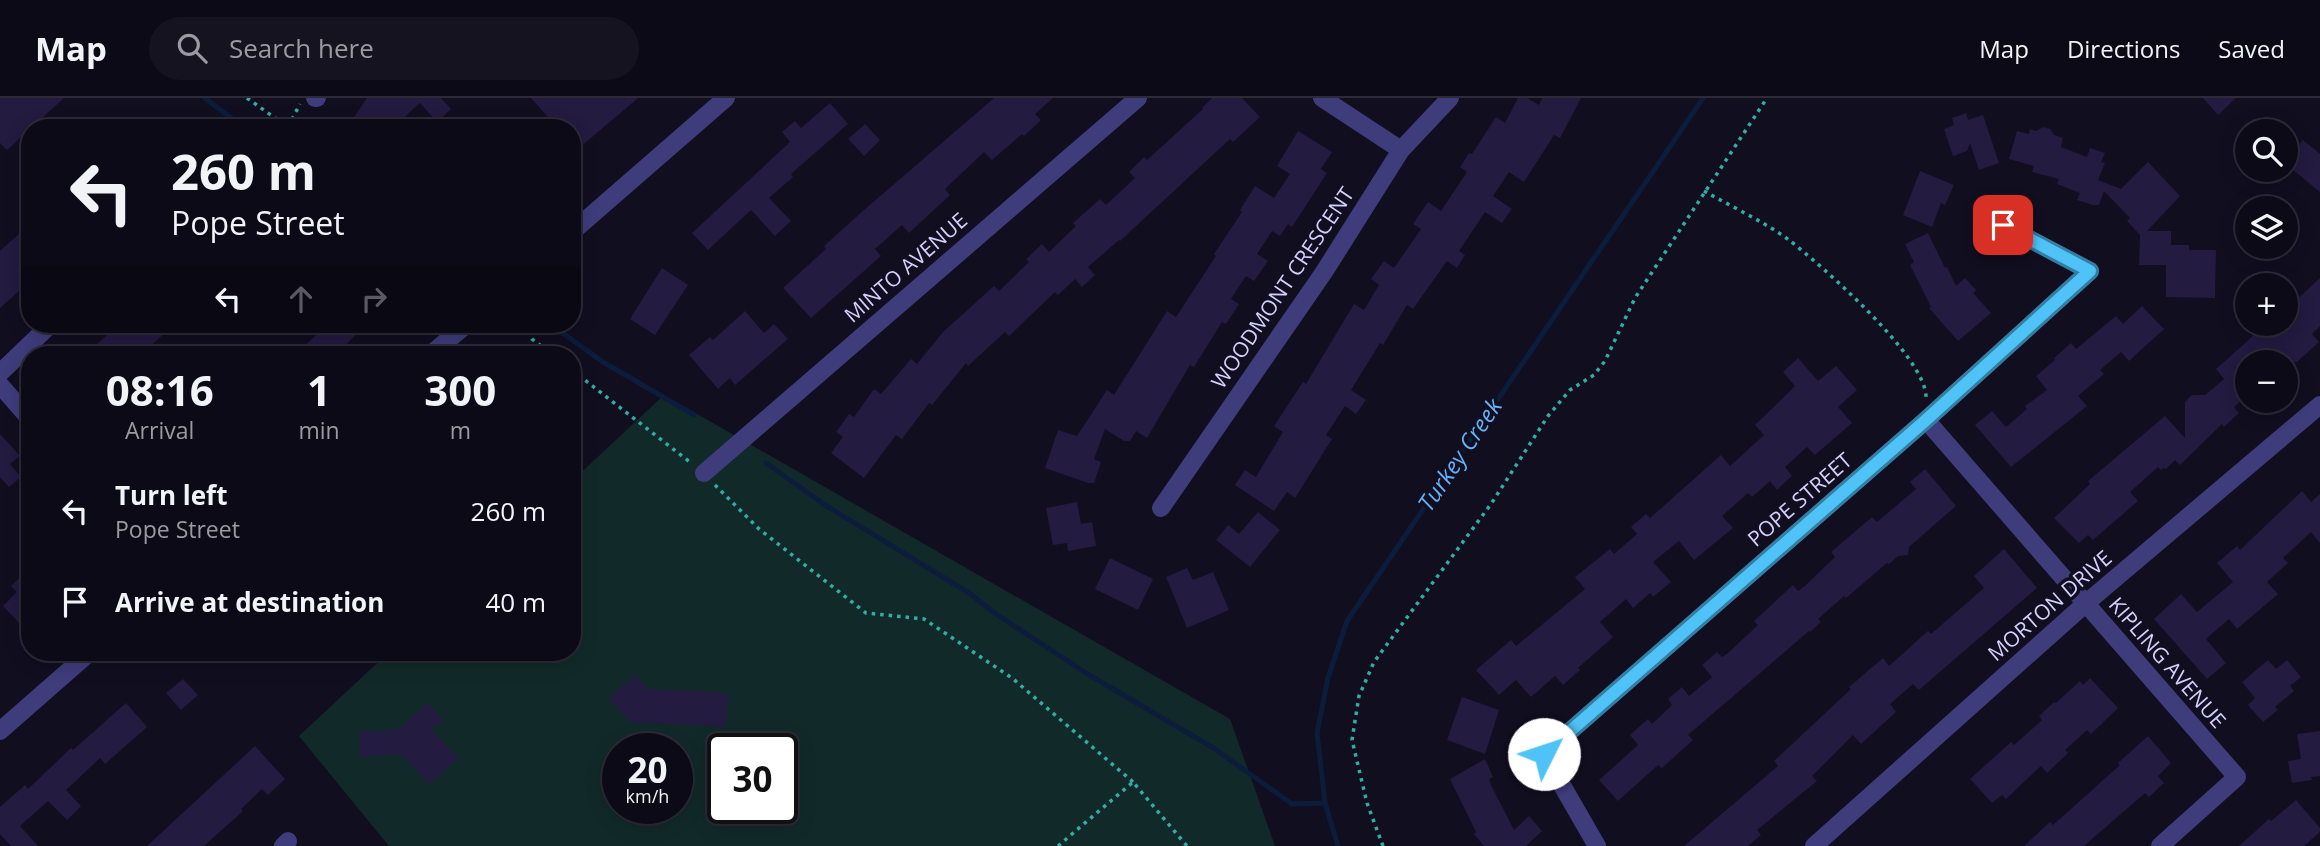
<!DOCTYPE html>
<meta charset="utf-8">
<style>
body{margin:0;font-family:"Open Sans",sans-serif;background:#161321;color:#f1f3f6;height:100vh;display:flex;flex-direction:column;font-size:26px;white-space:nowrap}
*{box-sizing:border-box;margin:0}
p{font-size:23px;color:#9a9aa2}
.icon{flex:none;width:38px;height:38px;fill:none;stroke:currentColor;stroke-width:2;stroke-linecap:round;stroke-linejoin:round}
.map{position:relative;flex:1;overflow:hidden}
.side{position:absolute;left:21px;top:248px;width:560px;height:315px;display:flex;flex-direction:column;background:#0d0a18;border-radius:28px;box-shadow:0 4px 18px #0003,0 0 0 2px #2d2b37}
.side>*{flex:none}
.top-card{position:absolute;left:21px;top:21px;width:560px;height:214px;border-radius:28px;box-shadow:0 4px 18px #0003,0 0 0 2px #2d2b37;background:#0d0a18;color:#f1f3f6;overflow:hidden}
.buttons{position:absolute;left:2235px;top:21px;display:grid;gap:14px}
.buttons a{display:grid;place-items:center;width:63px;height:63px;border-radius:50%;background:#0d0a18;box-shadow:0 4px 18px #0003,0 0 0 2px #2d2b37;font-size:35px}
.speed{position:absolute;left:602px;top:635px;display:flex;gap:14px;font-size:35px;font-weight:700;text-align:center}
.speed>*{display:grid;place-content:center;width:91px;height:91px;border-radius:50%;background:#0d0a18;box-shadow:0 4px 18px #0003,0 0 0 2px #2d2b37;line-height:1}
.speed small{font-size:18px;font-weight:400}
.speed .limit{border:4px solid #111;border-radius:10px;background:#fff;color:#111}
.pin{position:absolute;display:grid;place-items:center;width:60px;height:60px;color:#fff;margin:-30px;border-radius:14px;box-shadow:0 4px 10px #0006}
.me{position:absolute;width:77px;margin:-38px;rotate:49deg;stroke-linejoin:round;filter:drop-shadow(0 0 5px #0008)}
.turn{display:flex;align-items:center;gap:24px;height:147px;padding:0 35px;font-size:32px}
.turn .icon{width:91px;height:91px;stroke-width:2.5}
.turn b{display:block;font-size:49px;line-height:60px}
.lanes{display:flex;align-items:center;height:66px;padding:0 35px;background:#0003;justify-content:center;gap:35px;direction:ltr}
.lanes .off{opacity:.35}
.eta{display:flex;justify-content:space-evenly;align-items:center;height:119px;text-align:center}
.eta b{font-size:42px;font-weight:700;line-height:49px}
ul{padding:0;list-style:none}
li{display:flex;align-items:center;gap:21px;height:91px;padding:0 35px}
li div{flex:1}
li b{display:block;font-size:26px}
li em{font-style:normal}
header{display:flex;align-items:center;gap:42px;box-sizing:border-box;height:98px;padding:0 35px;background:#0d0a18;border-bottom:2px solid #2d2b37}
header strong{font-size:33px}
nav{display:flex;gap:38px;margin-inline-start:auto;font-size:24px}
.search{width:490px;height:63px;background:#161321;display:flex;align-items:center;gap:18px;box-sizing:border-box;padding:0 24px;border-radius:38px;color:#9a9aa2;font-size:26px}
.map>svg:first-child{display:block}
.green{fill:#112a29;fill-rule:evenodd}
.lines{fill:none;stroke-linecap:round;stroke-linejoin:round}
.stream{stroke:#0c1d3b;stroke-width:5}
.building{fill:#231b40}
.path{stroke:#34aca6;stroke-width:3.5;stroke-dasharray:3.5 5;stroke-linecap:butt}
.minor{stroke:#3f3c7c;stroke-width:18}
.route-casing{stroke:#337fa1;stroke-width:18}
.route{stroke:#4fc3f7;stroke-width:12}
.labels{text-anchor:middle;stroke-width:7;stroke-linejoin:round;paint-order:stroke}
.street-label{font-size:21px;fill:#d5d0fc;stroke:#110e20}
.water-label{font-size:23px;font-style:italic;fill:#64b1f7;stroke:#110e20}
</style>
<header>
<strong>Map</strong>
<div class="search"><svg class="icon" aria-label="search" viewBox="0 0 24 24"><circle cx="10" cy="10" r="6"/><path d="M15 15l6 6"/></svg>Search here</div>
<nav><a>Map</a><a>Directions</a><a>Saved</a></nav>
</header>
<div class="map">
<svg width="2320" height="748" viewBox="0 0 2320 748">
<rect width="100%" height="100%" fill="#110e20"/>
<!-- green -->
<path class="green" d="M664,297l566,324 45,127h-886l-90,-110 89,-83h184v-172zM618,651h59v59h-59zM723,651h59v59h-59z"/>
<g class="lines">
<!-- stream -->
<g class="stream">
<path d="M205,0l39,30"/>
<path d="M550,226l53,38 91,53"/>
<path d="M766,365l59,42 144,88 27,21 90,59 129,76 77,55 33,-1"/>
<path d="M1338,748l-13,-43 -8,-70 11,-55 19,-57 356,-523"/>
</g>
</g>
<!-- building -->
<g class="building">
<path d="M0,0h64l-57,52 -7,-7z"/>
<path d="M367,0h74l10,11 -14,13 -17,-19 -28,25h-45z"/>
<path d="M531,0h107l-66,56v-26h-14z"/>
<path d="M994,0h59l-18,16 6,6 -17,16 -2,-2 -30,26 -8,-8 -39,37 5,6 -41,38 -7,-8 -27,24 6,7 -70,62 -28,-30 43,-39 -2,-3 40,-36z"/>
<path d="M1212,0h30l18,19 -27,25 -3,-3 -110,102 -1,-1 -31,27 7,8 -13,12 -7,-8 -17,16 -3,-3 -46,44 -4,-4 -37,34 -2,-3 -34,42 -3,-2 -27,36 -6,-4 -32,43 -33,-25 12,-16 -7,-5 13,-18 5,3 20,-28 7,5 30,-35 6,5 26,-32 51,-46 5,5 30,-29 -3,-3 16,-15 7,8 27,-26 -3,-3 27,-24 6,6 29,-27 -6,-6 15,-15 3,3 56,-51 -1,-1z"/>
<path d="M1518,0h9l12,7 3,-7h39l-21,40 -6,-3 -30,47 -15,-10 -16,24 19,13 -10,14 -17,-11 -26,39 6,4 -8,13 -10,-7 -34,48 -6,-4 -24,40 -3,-2 -29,47 15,10 -10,14 -11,-8 -19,29 6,4 -37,59 -8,-6 -13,19 -39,-26 10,-15 11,7 27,-45 -9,-6 29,-44 3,2 48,-80 10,6 15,-25 -8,-6 13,-18 10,7 27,-39 -8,-5 15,-22 13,9 26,-39 -7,-5 9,-14 3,1 24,-37 9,6z"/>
<path d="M2203,0h33l-18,17z"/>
<path d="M830,5l18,21 -57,50 2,3 -24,21 22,23 -16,15 -24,-26 -43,40 -16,-17 98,-91 -8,-10 13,-11 6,7z"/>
<path d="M1966,15l2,7 15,-5 16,48 -20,7 -9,-27 -3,8 -14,5 -9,-27 10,-4 -2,-7z"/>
<path d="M865,26l15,16 -16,16 -16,-17z"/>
<path d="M2043,29l7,2 4,6 9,3 -2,9 26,10 3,-9 15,5 -4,9 4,1 -7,17 23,9 27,-27 32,34 -33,35h24v14h18v5h27l-1,48 -49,-1v-32h-27l1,-30 -13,-14 3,-3 -26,-27 -5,14h-6l-16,-5 3,-7 -23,-9 2,-5 -27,-7 2,-6 -25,-7 8,-28 12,3 1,-5 6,2z"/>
<path d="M1298,33l34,21 -11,17 6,4 -35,54 -4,-3 -8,12 -8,-5 -15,23 11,7 -14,20 -8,-5 -15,23 8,5 -13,20 -4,-2 -28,45 -4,-2 -43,73 -11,-7 -6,10h-6l-19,-12 -11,30 7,3 -7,21h-6l-43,-15 13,-38 19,6 30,-46 7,5 53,-84 9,6 40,-61 -2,-2 28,-42 -2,-2 15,-24 19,12 16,-24 -13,-8z"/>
<path d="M2303,42l17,14v38l-34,-28z"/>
<path d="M1920,73l34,14 -9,20 -4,-2 -9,24 -29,-12z"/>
<path d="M30,126v57l-30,27v-57z"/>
<path d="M1928,135l17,35 2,-1 9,19 9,-8 11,12 -3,3 18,20 -33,28 -29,-33 2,-1 -21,-42 4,-3 -9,-18z"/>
<path d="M662,170l26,17 -33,50 -25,-16z"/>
<path d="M2320,180v48l-8,8 7,8 -22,20h-50v33l-13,12 5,6 -15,14 -2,-3 -42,41 -5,-5 -9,9 -2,-1 -3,2 -3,-3 -28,25 8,9 -45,39 -5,-5 -9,8 -25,-25 36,-34 -2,-3 77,-65 20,22v-36l7,-7h13l19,-16 -8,-10 38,-34 -2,-2 3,-3 -6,-6h37v-15z"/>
<path d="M2142,208l22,23 -35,32 -8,-9 -21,18 4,4 -26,22 9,10 -76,61 -36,-42 17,-14 14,16 21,-18 -2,-3 22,-16 -11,-14 19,-16 -1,-2 17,-15 5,6 40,-33 7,8z"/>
<path d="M745,213l19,22 10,-9 14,15 -53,46 -5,-7 -12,11 -29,-34 21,-18 3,3z"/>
<path d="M119,226h56l-35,31h-38l-8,-8z"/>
<path d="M328,226h39l-32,31h-40z"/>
<path d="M1798,260l20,23 18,-15 21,24 -19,17 14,16 -37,32 -8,-8 -22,20 7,9 -15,14 -7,-9 -18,16 -4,-4 -26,23 11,12 -39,32 -15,-19 -26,21 18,20 -18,15 -3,-4 -17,15 -7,-9 -26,23 13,15 -35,31 2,2 -17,15 -8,-9 -24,21 -15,-17 -17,15 -23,-25 35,-30 5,6 69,-57 -10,-12 35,-28 4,5 23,-20 -6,-7 15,-13 4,4 71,-63 9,11 34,-31 -9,-10 40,-39 -12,-14z"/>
<path d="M0,336l20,22 -10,8 11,13 -12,10 -9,-10z"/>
<path d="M1925,371l31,37 -47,41 -1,8 -10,1 -9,8 -2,-1 -41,35 -2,-2 -26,23 3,3 -11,10 -1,-1 -121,104 5,5 -31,28 -4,-3 -40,36 -19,-21 39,-35 -8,-10 18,-16 4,5 20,-19 -4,-6 14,-12 7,9 23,-19 -10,-12 15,-13 5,5 6,-4 30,-28 -4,-4 39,-36 5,6 7,-5 30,-29 -4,-5 41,-35 5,5 39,-33 -6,-7z"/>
<path d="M2302,393l9,11 9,-8v49l-9,-11 -28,26 5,5 -21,19 11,12 -41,35 -8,-10 -23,20 20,24 -19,16 -53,-60 27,-25 16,18 36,-30 -16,-19 20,-17 3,4z"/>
<path d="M1077,404l4,22 11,-2 4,24 -28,5 -1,-8 -14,2 -7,-37z"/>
<path d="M1258,414l22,18 -30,37 -34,-27 12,-15 11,9z"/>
<path d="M2004,451l33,39 -118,102 -6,-6 -23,20 6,8 -35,32 -8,-9 -41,41 5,5 -60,49 4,5 -13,11h-64l94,-80 -4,-5 77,-72 -2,-2 34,-29 6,8 39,-35 3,3 53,-46 -10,-12z"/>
<path d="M1110,460l43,21 -15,31 -43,-21z"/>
<path d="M30,470v50l-8,8 -19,-20 14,-14 -6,-6z"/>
<path d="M1187,470l6,12 20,-8 16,38 -42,18 -21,-51z"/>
<path d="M2268,562l8,9 11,-9 14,17 -11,9 4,5 -19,16 3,3 -15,12 -15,-17 7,-7 -13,-16z"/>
<path d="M636,577l12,14 80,4 -2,34 -96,-5 -21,-24z"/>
<path d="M2090,580l28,30 -27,26 -4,-4 -22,20 3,3 -21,20 -6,-7 -35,33 -4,-4 -10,8 -22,-24 41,-37 3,3 28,-25 -3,-4 15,-14 2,1 24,-22 3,4z"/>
<path d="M183,581l15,16 -17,15 -15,-17z"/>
<path d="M1462,599l37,13 -14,44 -38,-14z"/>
<path d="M126,605l21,24 -42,37 -5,-6 -34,32 15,16 -14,14 -19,-19 -28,25 18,20h-27l-11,-12v-27l25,-22 3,4 43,-41 2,2z"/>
<path d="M427,605l16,17 -11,10 26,28 -29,26 -28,-30 -41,3 -1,-25 40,-3z"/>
<path d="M2320,633v45l-9,1 1,3 -20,3 -4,-22 13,-2 -4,-25z"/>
<path d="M2148,638l23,27 -13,13 6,7 -15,14 -4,-4 -61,53h-60l26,-24 3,3 67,-60 -2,-2z"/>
<path d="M255,648l30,33 -17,16 -6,-6 -21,20 2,2 -39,35h-57z"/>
<path d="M1485,661l8,18 -4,2 2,6 23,45 15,-14 13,15 -16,15h-42l-10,-12 2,-2 -26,-53z"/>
<path d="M2296,702l24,28v4l-16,14h-65l30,-27 2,2z"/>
</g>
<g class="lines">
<!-- path -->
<g class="path">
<path d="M247,0l42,30"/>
<path d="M288,29l12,-23"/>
<path d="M1704,93c28,16 59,30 85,49 32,25 137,117 137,157"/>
<path d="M523,226l9,15 21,16"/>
<path d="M572,272l119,93"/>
<path d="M715,387l44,44 107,84 58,6 88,59 121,104"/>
<path d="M1058,748l75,-64 54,64"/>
<path d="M1383,748l-16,-43 -15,-63 7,-44 15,-34 117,-158 57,-88 22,-26 24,-15 11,-14 30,-63 132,-200"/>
</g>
<!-- minor -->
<g class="minor">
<path d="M315,0h2"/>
<path d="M1322,0l79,52"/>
<path d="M572,134l154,-134"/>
<path d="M430,257l37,-31"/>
<path d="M0,275l51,-49"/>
<path d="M0,287l30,34"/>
<path d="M1926,322l311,357 -77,69"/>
<path d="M704,375l434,-375"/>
<path d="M1161,410l163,-236 77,-122 49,-52"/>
<path d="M0,633l89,-78"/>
<path d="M283,748l5,-5"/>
<path d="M1597,748l-53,-92 382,-334 164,-149 -87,-46"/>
<path d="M1814,748l271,-242 235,-199"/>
</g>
</g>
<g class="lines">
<defs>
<path id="route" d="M1544,656l382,-334 164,-149 -87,-46"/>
</defs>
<!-- route casing -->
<use href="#route" class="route-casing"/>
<!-- route -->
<use href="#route" class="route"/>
</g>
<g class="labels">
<!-- street labels -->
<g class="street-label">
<text transform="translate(906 170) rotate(-41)" y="7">MINTO AVENUE</text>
<text transform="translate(1283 190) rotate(-56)" y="7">WOODMONT CRESCENT</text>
<text transform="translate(1800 402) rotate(-41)" y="7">POPE STREET</text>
<text transform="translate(2050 508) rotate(-41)" y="7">MORTON DRIVE</text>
<text transform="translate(2167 565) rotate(49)" y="7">KIPLING AVENUE</text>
</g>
<!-- water labels -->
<g class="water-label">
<text transform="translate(1460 357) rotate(-56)" y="8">Turkey Creek</text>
</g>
</g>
</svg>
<div class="buttons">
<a><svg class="icon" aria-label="search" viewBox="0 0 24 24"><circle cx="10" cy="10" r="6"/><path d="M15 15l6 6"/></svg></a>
<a><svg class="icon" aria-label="layers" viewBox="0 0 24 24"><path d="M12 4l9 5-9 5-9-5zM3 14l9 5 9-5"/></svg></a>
<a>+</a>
<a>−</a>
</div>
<div class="speed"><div>20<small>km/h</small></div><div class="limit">30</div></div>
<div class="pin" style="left:2003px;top:127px;background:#d93025"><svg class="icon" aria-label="arrive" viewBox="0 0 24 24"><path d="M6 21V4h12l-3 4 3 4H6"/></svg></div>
<svg class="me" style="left:1544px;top:656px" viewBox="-20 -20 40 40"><circle r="19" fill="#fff"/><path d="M0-13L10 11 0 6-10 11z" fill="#4fc3f7"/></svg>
<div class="top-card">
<div class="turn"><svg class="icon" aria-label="left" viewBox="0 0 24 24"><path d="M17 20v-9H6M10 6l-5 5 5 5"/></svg><div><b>260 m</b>Pope Street</div></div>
<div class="lanes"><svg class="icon" aria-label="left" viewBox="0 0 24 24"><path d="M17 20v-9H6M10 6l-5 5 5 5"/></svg><svg class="icon off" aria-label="ahead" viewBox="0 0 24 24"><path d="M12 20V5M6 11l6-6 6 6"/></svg><svg class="icon off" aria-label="right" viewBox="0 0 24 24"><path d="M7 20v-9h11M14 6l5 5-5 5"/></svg></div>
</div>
<section class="side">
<div class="eta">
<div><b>08:16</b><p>Arrival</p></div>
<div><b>1</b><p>min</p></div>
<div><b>300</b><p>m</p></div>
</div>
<ul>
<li><svg class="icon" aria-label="left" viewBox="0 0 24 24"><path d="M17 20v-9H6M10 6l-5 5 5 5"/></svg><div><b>Turn left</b><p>Pope Street</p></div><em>260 m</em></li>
<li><svg class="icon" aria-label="arrive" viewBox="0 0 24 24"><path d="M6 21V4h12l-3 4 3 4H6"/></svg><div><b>Arrive at destination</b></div><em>40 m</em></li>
</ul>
</section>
</div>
